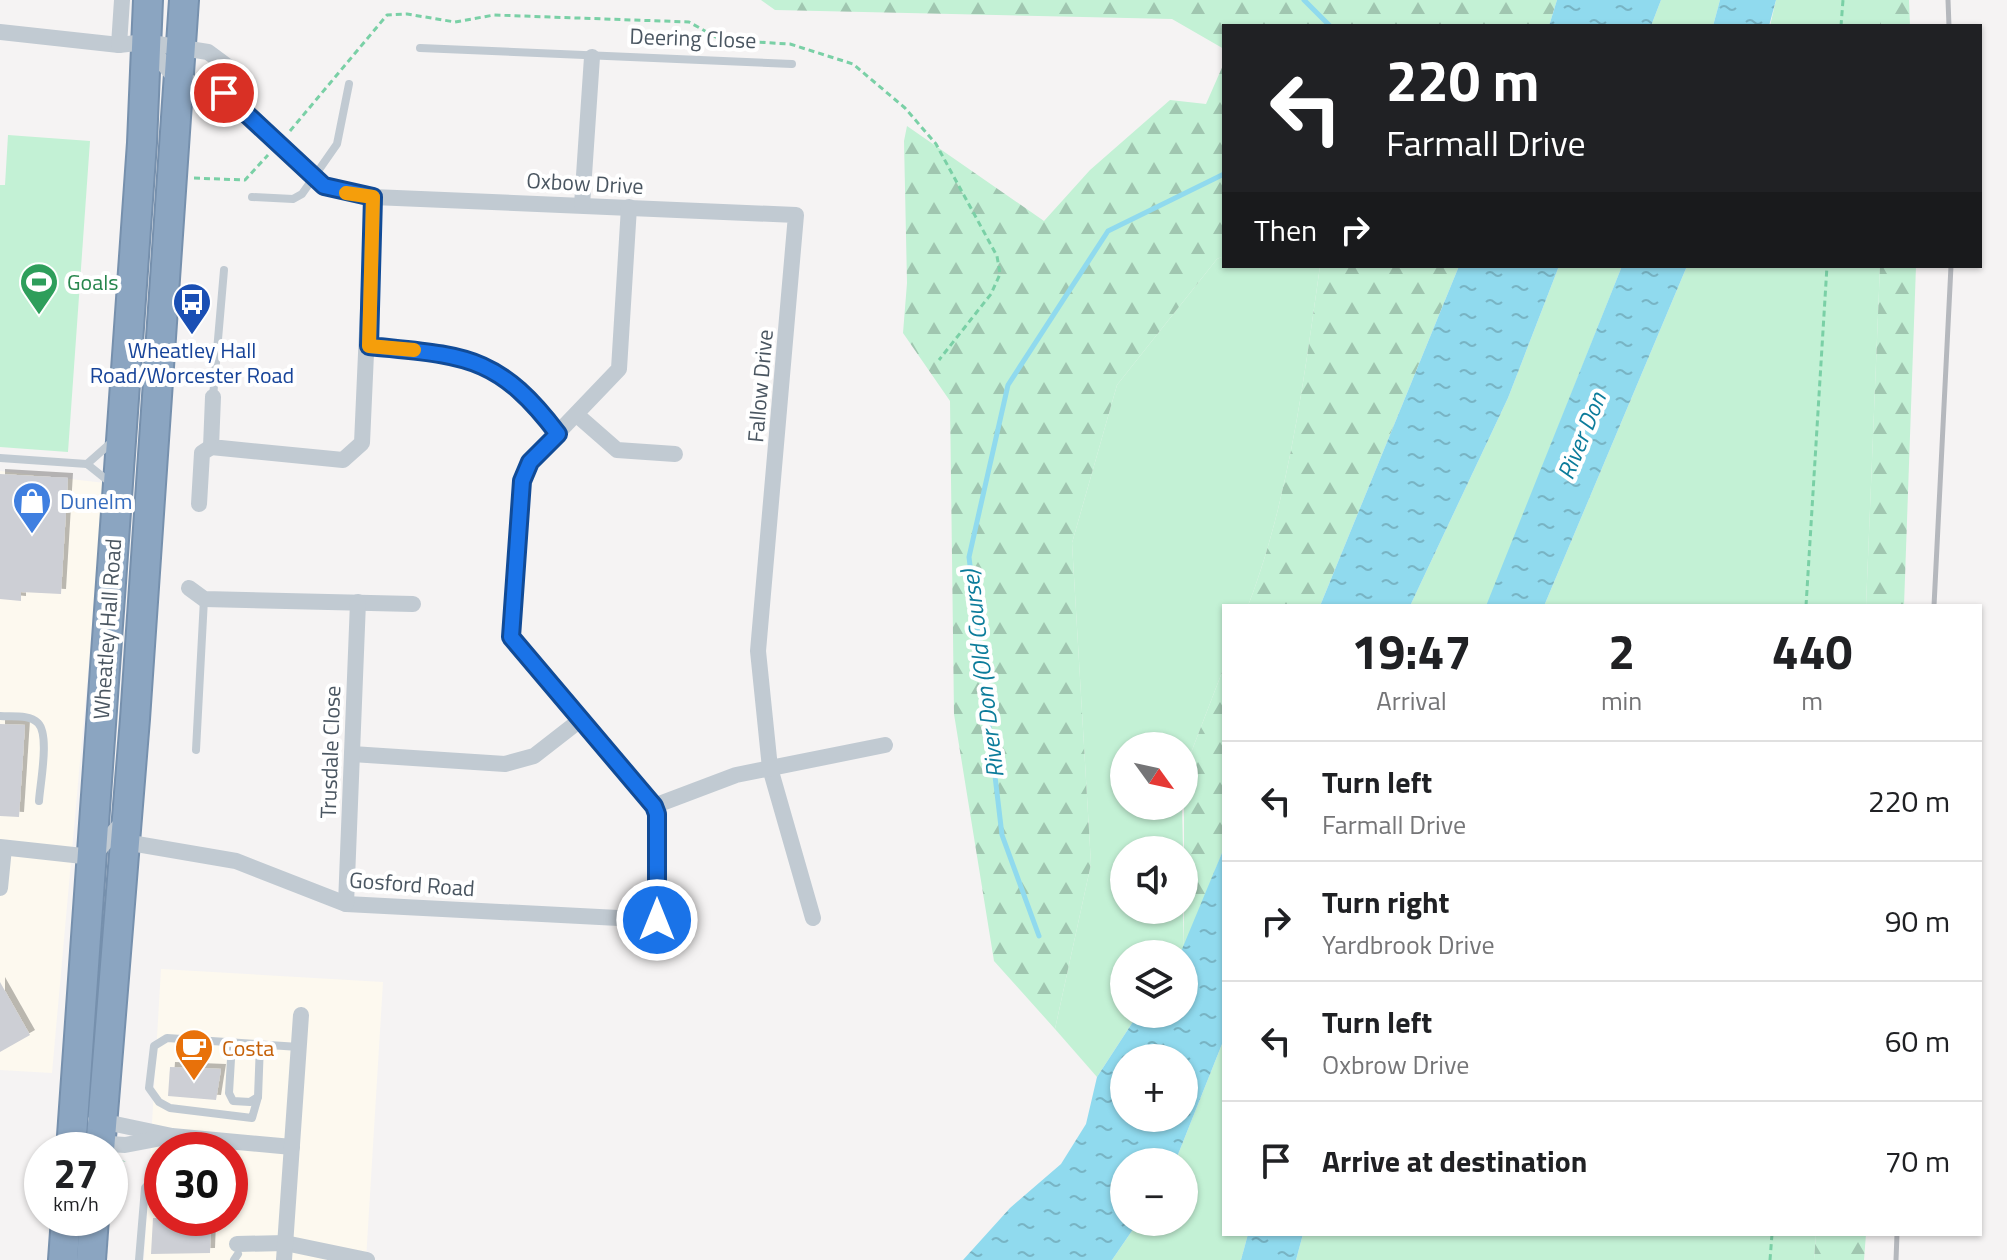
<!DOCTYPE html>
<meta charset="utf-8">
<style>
body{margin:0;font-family:"Titillium Web",sans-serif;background:#f2f2f2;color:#202124;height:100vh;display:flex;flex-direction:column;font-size:30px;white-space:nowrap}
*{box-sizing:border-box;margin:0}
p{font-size:26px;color:#757577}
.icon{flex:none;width:44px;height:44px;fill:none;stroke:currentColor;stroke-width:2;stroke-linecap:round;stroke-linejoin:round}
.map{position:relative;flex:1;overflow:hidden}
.sheet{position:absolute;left:1222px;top:604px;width:760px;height:632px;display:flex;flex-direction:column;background:#fff;border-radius:0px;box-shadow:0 2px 6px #0004}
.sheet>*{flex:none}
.top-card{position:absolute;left:1222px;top:24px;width:760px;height:244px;border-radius:0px;box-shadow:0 2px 6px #0004;background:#202124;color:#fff;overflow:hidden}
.needle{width:52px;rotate:123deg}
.controls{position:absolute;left:1110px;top:732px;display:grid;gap:16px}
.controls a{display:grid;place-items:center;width:88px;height:88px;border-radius:50%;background:#fff;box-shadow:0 2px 6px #0004;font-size:40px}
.speed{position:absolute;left:24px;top:1132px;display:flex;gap:16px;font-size:40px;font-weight:700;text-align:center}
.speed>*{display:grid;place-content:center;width:104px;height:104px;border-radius:50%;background:#fff;box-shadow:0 2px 6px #0004;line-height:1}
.speed small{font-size:20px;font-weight:400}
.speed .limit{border:12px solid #d22;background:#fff;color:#111}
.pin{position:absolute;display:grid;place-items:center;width:68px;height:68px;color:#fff;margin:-34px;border:4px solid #fff;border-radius:50%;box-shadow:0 2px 8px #0007}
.me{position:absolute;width:88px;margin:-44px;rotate:0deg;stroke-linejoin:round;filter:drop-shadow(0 0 6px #0008)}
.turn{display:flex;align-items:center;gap:28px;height:168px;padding:0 32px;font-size:36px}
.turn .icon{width:104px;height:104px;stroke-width:2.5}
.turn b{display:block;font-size:56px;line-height:68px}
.then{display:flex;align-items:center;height:76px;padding:0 32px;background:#0003;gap:16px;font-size:30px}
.eta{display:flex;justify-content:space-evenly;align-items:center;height:136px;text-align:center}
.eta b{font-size:48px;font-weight:700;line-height:56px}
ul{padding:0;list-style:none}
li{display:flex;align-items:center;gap:24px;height:120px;padding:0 32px;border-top:2px solid #e0e0e0}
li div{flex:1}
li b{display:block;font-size:30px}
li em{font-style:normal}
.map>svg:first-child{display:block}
.commercial{fill:#fdf9ef;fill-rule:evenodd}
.grass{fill:#c3f1d5}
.forest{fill:url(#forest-firs)}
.water{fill:url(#water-ripples);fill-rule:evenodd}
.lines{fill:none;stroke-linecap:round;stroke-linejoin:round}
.stream{stroke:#90daee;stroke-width:5}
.building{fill:#cdcfd5;filter:url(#shadow)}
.highway-casing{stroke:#7690ad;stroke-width:32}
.path{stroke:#7ad0a6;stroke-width:3;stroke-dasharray:6 4;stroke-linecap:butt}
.lane{stroke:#c1cad2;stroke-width:8}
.street{stroke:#c1cad2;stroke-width:16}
.highway{stroke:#8ba5c1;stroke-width:28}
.rail{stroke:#b5b8bd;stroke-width:5}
.route-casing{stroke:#114b97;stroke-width:20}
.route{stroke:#1a73e8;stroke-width:14}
.slow{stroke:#f59e0b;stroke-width:14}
.labels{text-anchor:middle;stroke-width:8;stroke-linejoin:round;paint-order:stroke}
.street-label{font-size:22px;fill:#4a5661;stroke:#fff}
.leisure-label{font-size:22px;fill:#27864d;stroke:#fff;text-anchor:start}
.transit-label{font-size:22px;fill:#164399;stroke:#fff}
.shop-label{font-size:22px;fill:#366cbe;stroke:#fff;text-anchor:start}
.food-label{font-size:22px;fill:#c56008;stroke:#fff;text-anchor:start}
.water-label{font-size:24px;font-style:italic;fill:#0c7c9b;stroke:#fff}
</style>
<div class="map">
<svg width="2007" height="1260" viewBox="0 0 2007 1260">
<defs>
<pattern id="forest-firs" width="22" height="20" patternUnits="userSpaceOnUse" patternTransform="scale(2)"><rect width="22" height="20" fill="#c3f1d5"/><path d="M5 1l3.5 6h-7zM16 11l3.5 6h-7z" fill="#a0c6b0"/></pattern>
<pattern id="water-ripples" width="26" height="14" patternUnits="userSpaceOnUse" patternTransform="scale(2)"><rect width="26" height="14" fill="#90daee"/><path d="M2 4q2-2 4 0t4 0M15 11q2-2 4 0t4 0" fill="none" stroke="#78b4c4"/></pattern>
<filter id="shadow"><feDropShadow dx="5" dy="-5" stdDeviation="0" flood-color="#0004"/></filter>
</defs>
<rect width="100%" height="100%" fill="#f5f3f3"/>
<!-- commercial -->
<g class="commercial">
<path d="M0,471l105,12 -53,590 -52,-3z"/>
<path d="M161,969l222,13 -17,278h-222zM162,1150h68v68h-68z"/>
</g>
<!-- grass -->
<g class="grass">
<path d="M1661,0h59l-7,26h-62z"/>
<path d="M1776,0h104v26h-110z"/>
<path d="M8,135l82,6 -22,311 -68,-5v-262h5z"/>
<path d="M1224,256v10h96c-16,113 -31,233 -72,340h-24v61l-40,104v-25h-60v60h58l1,44h-59v60h59l1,39 -4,5h-56v60h14l-41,63 -42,-48 36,-165 -19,-321 45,-158 100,-126z"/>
<path d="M1559,266h63l-135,340h-77l98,-208z"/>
<path d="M1687,266h193l-14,340h-322z"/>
<path d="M1224,1039v195h24l-7,26h-129l26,-38h46v-60h-9z"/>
<path d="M1303,1234h513l-2,26h-518z"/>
</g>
<!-- forest -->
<g class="forest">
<path d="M761,0h796l-8,26h-325v23l-52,-30 -397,-9z"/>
<path d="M1880,0h29l1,26h-30z"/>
<path d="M1224,63v193l-7,3 -100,126 -45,158 19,321 -36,165 -61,-68 -40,-247 -4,-313 -47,-68 4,-50 -3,-142 3,-15 137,95 46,-51 80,-70 36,4z"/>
<path d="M1320,266h139l-139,340h-72c41,-107 56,-227 72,-340z"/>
<path d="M1880,266h36l-12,340h-38z"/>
<path d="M1224,667v181l-40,101v-178z"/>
<path d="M1816,1234h50l-2,26h-50z"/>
</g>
<!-- water -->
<g class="water">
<path d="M1557,0h104l-10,26h-102z"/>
<path d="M1720,0h56l-7,26h-56z"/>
<path d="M1459,266h100l-51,132 -98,208h-90z"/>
<path d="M1622,266h65l-143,340h-58z"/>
<path d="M1224,848v191l-49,123h-51v60h14l-26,38h-149l47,-52 51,-44 25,-40 11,-47 41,-63h46v-60h-4zM1184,1058v60h-60v-60z"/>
<path d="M1248,1234h55l-7,26h-55z"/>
</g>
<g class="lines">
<!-- stream -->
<g class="stream">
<path d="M1304,0l26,26"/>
<path d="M1039,936l-37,-101 -33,-278 39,-172 100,-154 116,-57"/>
</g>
</g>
<!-- building -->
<g class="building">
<path d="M0,474l68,4 -7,116 -40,-2v9l-21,-2z"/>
<path d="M0,724l25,1 -6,92 -19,-1z"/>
<path d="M0,982l30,53 -30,17z"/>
<path d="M170,1067l51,2 -5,31 -48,-4z"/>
<path d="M153,1218h32v7l26,2 -1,26 -59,1z"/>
</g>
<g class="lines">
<defs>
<g id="highway">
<path d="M71,1150l71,-1007 6,-143"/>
<path d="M100,1150l35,-431 49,-719"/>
<path d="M63,1260l3,-42"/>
<path d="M91,1260l3,-42"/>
</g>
</defs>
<!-- highway casing -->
<use href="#highway" class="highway-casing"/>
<!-- path -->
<g class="path">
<path d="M1841,26l2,-26"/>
<path d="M290,131l97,-116 20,-1 48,8 39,-7 195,7 32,18 69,4 63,20 52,44 31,36 61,112 3,18 -9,20 -52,66"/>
<path d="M194,178l51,2 23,-25"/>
<path d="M1806,606l21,-340"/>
<path d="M110,1188l14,-27"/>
<path d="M1770,1260l2,-26"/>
</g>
<!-- lane -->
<g class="lane">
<path d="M420,48l372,16"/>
<path d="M252,197l41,2 9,-5 35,-50 12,-60"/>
<path d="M213,397l11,-127"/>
<path d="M0,458l87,6 25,20"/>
<path d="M87,464l26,-23"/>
<path d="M0,716c12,1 29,-2 38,7 12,12 2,61 1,78"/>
<path d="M196,750l8,-151"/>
<path d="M232,1042l-3,51 4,8 17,1 8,-5 2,-53"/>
<path d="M258,1097l-6,21 -82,-10 -11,-6 -10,-14 5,-42 13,-8 132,9"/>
<path d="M139,1260l6,-72 8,-9 9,-1"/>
<path d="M234,1260l4,-6"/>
</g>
<!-- street -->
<g class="street">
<path d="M0,32l119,13 26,-3 63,10 23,17 15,40"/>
<path d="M147,44l32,38 31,3 14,8 100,93 49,11 423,18 -38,436 12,117 43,150"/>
<path d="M119,45l3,-45"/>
<path d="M582,205l10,-148"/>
<path d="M369,346c94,10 127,7 189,88"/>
<path d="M213,397l-2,50 132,13 19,-17 11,-246"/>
<path d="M577,415l40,35 58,4"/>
<path d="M199,504l3,-51 9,-6"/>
<path d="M189,588l15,11 209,5"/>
<path d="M352,754l153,10 29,-8 45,-35"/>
<path d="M654,806l82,-31 149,-30"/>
<path d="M125,842l111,19 110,43 311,16v-106l-3,-8 -143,-169 11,-156 8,-19 89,-93 10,-162"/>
<path d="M0,847l92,10 30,-34"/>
<path d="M0,888l4,-40"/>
<path d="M346,904l12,-302"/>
<path d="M96,1120l76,16 120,11"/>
<path d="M95,1143l30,2 42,-8"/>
<path d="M237,1244l48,-1 82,17"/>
<path d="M284,1260l17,-245"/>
</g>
<!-- highway -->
<use href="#highway" class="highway"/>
<!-- rail -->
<g class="rail">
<path d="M1948,0l1,26"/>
<path d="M1934,606l17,-340"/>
<path d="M1896,1260l1,-26"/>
</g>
</g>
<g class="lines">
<defs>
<path id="route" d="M224,93l100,93 49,11 -4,149c94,10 128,7 189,88l-28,28 -8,19 -11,156 143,169 3,8v106"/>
</defs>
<!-- route casing -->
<use href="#route" class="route-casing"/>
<!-- route -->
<use href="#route" class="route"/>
<!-- slow -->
<path class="slow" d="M346,193l27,4 -4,149 45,4"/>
</g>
<!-- icons -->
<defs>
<symbol id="stadium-pin" viewBox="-11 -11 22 30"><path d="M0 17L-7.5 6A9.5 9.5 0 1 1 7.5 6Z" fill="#2e9e5b" stroke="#fff"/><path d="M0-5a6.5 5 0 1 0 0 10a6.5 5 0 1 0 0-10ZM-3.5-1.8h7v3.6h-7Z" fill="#fff"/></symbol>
<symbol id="bus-pin" viewBox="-11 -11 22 30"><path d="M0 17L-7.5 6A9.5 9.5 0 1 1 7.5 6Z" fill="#1a4fb4" stroke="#fff"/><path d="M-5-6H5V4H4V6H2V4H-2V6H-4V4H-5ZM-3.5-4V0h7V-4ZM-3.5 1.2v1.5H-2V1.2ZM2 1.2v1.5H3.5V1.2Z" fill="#fff"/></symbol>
<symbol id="shop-pin" viewBox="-11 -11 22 30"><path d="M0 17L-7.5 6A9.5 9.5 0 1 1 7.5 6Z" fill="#3f7fe0" stroke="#fff"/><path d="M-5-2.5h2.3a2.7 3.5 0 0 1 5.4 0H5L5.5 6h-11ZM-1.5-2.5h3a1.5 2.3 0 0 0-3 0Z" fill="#fff"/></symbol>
<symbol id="cafe-pin" viewBox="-11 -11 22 30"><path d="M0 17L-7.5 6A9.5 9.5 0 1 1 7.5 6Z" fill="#e8710a" stroke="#fff"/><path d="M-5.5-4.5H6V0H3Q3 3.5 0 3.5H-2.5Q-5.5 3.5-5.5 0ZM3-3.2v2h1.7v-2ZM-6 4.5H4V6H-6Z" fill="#fff"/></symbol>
</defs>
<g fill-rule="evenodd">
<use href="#stadium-pin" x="17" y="260" width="44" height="60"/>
<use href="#bus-pin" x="170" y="280" width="44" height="60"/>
<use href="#shop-pin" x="10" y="479" width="44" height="60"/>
<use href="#cafe-pin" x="172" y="1026" width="44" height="60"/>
</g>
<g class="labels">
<!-- street labels -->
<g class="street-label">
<text transform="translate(693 38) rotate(2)" y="8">Deering Close</text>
<text transform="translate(585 183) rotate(3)" y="8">Oxbow Drive</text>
<text transform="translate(760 386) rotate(-85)" y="8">Fallow Drive</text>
<text transform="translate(107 629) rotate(-86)" y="8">Wheatley Hall Road</text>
<text transform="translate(330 752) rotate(-88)" y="8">Trusdale Close</text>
<text transform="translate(412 884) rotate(4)" y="8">Gosford Road</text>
</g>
<!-- leisure labels -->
<g class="leisure-label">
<text x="67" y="290">Goals</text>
</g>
<!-- transit labels -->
<g class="transit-label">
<text x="192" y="358">Wheatley Hall<tspan x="192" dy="25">Road/Worcester Road</tspan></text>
</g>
<!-- shop labels -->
<g class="shop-label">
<text x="60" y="509">Dunelm</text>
</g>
<!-- food labels -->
<g class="food-label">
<text x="222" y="1056">Costa</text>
</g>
<!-- water labels -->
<g class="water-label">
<text transform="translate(1582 436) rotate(-68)" y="8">River Don</text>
<text transform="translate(983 674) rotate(-97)" y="8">River Don (Old Course)</text>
</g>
</g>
</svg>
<div class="controls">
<a><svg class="needle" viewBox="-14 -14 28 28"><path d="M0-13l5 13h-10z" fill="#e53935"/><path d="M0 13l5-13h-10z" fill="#757577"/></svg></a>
<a><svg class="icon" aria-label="sound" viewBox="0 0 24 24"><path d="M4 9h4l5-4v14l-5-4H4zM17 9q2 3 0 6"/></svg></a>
<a><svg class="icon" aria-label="layers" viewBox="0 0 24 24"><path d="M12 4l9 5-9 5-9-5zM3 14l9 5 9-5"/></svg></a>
<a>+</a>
<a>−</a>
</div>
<div class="speed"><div>27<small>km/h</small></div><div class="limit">30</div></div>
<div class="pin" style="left:224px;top:93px;background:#d93025"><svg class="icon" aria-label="arrive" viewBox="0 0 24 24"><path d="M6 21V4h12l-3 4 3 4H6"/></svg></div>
<svg class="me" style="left:657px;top:920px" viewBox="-20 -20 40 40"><circle r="17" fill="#1a73e8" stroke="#fff" stroke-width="3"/><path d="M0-11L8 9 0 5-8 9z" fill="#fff"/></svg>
<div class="top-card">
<div class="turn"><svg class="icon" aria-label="left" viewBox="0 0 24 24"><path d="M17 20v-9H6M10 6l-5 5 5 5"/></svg><div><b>220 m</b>Farmall Drive</div></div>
<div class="then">Then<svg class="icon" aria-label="right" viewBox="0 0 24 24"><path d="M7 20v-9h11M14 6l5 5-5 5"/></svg></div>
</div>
<section class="sheet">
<div class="eta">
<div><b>19:47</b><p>Arrival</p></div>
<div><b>2</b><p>min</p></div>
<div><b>440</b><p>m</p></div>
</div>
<ul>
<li><svg class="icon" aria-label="left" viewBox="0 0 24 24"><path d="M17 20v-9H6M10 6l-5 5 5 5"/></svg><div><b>Turn left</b><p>Farmall Drive</p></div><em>220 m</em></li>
<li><svg class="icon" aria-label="right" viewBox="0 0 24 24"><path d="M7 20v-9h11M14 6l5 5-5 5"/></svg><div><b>Turn right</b><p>Yardbrook Drive</p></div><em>90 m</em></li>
<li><svg class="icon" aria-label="left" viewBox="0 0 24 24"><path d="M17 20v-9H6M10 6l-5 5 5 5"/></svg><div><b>Turn left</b><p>Oxbrow Drive</p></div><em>60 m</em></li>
<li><svg class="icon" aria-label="arrive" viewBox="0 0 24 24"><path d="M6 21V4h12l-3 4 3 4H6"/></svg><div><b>Arrive at destination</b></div><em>70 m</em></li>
</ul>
</section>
</div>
